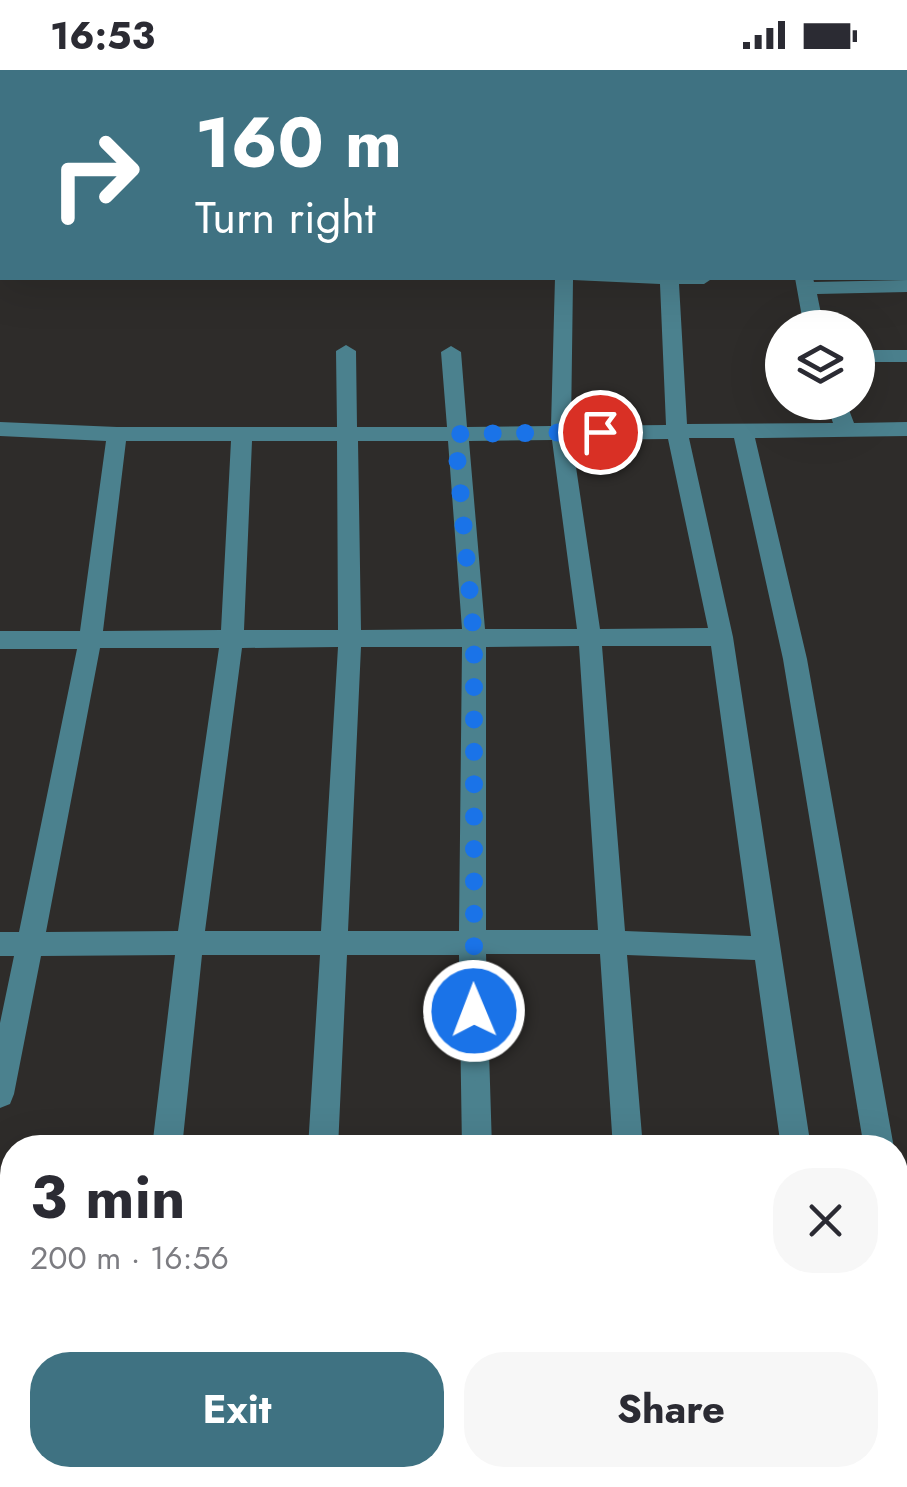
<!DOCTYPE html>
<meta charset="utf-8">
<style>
body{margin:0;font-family:Jost,sans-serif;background:#f7f7f7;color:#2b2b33;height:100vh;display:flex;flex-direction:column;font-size:38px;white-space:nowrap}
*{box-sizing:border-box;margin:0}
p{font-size:32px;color:#7c7c81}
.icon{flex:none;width:55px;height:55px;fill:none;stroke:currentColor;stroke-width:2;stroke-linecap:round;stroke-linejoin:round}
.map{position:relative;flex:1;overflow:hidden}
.drawer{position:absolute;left:0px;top:1065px;width:908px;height:352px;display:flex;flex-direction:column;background:#fff;border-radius:40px 40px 0 0;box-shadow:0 10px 40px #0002}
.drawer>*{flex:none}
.banner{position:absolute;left:0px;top:0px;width:908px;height:210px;box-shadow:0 10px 40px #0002;background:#3f7282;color:#fff;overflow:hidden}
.tools{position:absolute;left:765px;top:240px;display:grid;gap:20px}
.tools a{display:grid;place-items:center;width:110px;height:110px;border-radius:50%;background:#fff;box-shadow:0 10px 40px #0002;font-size:50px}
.pin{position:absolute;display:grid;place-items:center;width:85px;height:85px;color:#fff;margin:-42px;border:5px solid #fff;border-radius:50%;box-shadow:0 2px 10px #0007}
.me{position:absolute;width:110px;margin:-55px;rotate:359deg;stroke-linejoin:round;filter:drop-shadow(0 0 8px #0008)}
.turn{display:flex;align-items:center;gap:35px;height:210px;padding:0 30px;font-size:45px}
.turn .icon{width:130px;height:130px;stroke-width:2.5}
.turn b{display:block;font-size:70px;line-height:85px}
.round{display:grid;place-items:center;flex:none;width:105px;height:105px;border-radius:40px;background:#f7f7f7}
.overview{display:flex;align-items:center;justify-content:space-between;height:170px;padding:0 30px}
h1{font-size:60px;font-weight:700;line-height:75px}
.button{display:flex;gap:20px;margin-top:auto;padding:20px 30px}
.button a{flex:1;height:115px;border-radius:40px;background:#3f7282;color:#fff;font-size:40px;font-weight:700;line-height:115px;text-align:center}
.button a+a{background:#f7f7f7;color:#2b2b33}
.status{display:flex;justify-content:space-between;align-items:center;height:70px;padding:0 50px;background:#fff;direction:ltr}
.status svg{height:28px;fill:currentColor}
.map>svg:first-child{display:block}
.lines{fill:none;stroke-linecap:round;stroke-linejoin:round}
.minor{fill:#4b818e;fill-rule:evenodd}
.route{stroke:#1a73e8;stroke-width:18;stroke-dasharray:0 32.4}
</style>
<div class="status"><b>16:53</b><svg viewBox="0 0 49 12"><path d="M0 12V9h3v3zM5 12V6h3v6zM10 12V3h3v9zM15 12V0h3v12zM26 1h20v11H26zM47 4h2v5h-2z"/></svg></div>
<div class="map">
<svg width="907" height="1417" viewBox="0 0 907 1417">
<rect width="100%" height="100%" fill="#2e2c2a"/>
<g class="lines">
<!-- minor -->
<g class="minor">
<rect x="158" y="0" width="16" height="2"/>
<rect x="339" y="0" width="16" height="2"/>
<path d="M541,0h16l1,2h-16z"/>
<path d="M719,0h16l1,2h-16z"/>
<rect x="751" y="0" width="16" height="2"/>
<path d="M833,0h16l1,2h-16z"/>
<rect x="905" y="26" width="2" height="10"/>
<path d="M555,208h158l-9,6h-25l8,140 146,-1 -7,-21h20l8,21 53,-1v14l-152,2 52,221 87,489h-30l-81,-489 -49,-221h-45l44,199 78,511h-30l-26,-188 -128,-5 16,193h-30l-13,-194h-114l6,194h-30l-3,-193h-112l-9,193h-30l12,-193h-118l-20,193h-30l23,-193 -134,1 -27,138 -4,10 -10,4v-85l14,-67h-14v-24h19l58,-283h-77v-18h80l26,-190 -106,-5v-14l117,5h220l-1,-76 10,-6 10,6 1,76h90l-6,-75 10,-6 10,6 6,75 84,-1zM573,210l87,4 6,141 -95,1zM668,369l40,189 -108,1 -28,-189zM552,370l25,189h-92l-16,-188zM126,371h105l-10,189 -118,1zM252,371h85l1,189h-94zM358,371h90l14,188 -101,1zM579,576l19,284h-112v-283zM602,576h109l40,290 -126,-5zM338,577l-17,284h-116l37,-283zM361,577h101l-3,284h-111zM100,578h119l-41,283 -132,1z"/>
<path d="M795,208h18l1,4 93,-2v12l-90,2 7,34h-20z"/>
<rect x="858" y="280" width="49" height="12"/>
<path d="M895,1155l12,7v92l-12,-7z"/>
<rect x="0" y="1297" width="12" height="32"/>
<path d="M113,1405h34l-2,12h-34z"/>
<rect x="286" y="1405" width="34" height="12"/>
<rect x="466" y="1405" width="34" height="12"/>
<path d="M635,1405h34l1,12h-34z"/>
<path d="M825,1405h34l1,12h-34z"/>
</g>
</g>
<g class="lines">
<!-- route -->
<path class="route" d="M474,941v-373l-19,-204 145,-2"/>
</g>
</svg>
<div class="tools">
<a><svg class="icon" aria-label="layers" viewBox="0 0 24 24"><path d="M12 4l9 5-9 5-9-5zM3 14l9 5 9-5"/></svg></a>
</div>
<div class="pin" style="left:600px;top:362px;background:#d93025"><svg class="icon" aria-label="arrive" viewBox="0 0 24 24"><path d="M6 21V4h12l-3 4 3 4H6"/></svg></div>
<svg class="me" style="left:474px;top:941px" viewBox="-20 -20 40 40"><circle r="17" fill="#1a73e8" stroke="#fff" stroke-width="3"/><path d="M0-11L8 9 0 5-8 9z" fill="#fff"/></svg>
<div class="banner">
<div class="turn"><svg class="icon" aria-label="right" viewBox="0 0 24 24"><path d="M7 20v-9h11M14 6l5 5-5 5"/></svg><div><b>160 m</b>Turn right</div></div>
</div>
<section class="drawer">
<div class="overview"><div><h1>3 min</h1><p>200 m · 16:56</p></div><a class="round"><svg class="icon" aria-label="close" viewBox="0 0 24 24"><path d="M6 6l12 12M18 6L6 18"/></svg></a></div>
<div class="button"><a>Exit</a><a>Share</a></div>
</section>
</div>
